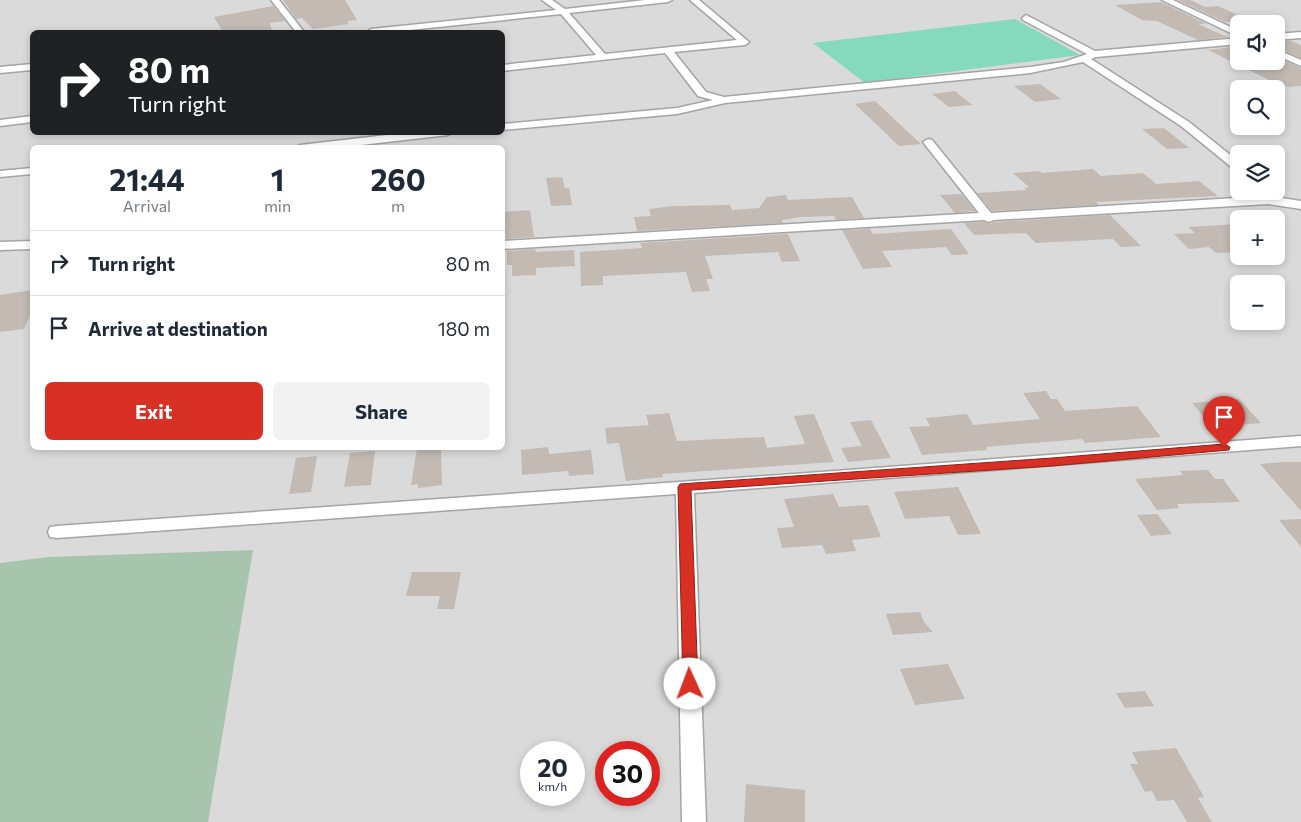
<!DOCTYPE html>
<meta charset="utf-8">
<style>
body{margin:0;font-family:Commissioner,sans-serif;background:#f2f2f3;color:#1f2937;height:100vh;display:flex;flex-direction:column;font-size:19px;white-space:nowrap}
*{box-sizing:border-box;margin:0}
p{font-size:16px;color:#747a83}
.icon{flex:none;width:28px;height:28px;fill:none;stroke:currentColor;stroke-width:2;stroke-linecap:round;stroke-linejoin:round}
.map{position:relative;flex:1;overflow:hidden}
.details{position:absolute;left:30px;top:145px;width:475px;height:305px;display:flex;flex-direction:column;background:#fff;border-radius:8px;box-shadow:0 2px 8px #0003}
.details>*{flex:none}
.banner{position:absolute;left:30px;top:30px;width:475px;height:105px;border-radius:8px;box-shadow:0 2px 8px #0003;background:#202124;color:#fff;overflow:hidden}
.tools{position:absolute;left:1230px;top:15px;display:grid;gap:10px}
.tools a{display:grid;place-items:center;width:55px;height:55px;border-radius:8px;background:#fff;box-shadow:0 2px 8px #0003;font-size:25px}
.speed{position:absolute;left:520px;top:741px;display:flex;gap:10px;font-size:25px;font-weight:700;text-align:center}
.speed>*{display:grid;place-content:center;width:65px;height:65px;border-radius:50%;background:#fff;box-shadow:0 2px 8px #0003;line-height:1}
.speed small{font-size:12px;font-weight:400}
.speed .limit{border:8px solid #d22;background:#fff;color:#111}
.pin{position:absolute;display:grid;place-items:center;width:42px;height:42px;color:#fff;margin:-51px -21px;border-radius:50% 50% 50% 0;rotate:-45deg;box-shadow:0 0 5px #0007}
.pin .icon{rotate:45deg}
.me{position:absolute;width:55px;margin:-28px;rotate:358deg;stroke-linejoin:round;filter:drop-shadow(0 0 4px #0008)}
.turn{display:flex;align-items:center;gap:18px;height:105px;padding:0 15px;font-size:22px}
.turn .icon{width:65px;height:65px;stroke-width:2.5}
.turn b{display:block;font-size:35px;line-height:42px}
.eta{display:flex;justify-content:space-evenly;align-items:center;height:85px;text-align:center}
.eta b{font-size:30px;font-weight:700;line-height:35px}
.cta{display:flex;gap:10px;margin-top:auto;padding:10px 15px}
.cta a{flex:1;height:58px;border-radius:8px;background:#d93025;color:#fff;font-size:20px;font-weight:700;line-height:58px;text-align:center}
.cta a+a{background:#f2f2f3;color:#1f2937}
ul{padding:0;list-style:none}
li{display:flex;align-items:center;gap:15px;height:65px;padding:0 15px;border-top:1px solid #e0e1e3}
li div{flex:1}
li b{display:block;font-size:19px}
li em{font-style:normal}
.map>svg:first-child{display:block}
.residential{fill:#dbdada;fill-rule:evenodd}
.cemetery{fill:#a6c5ac}
.pitch{fill:#85d9bd}
.building{fill:#c2bab3}
.lines{fill:none;stroke-linecap:round;stroke-linejoin:round}
.street-casing{stroke:#a4a4a4;stroke-width:3}
.street{fill:#fff;fill-rule:evenodd}
.route{fill:#d93025;stroke:#8d1f18}
</style>
<div class="map">
<svg width="1301" height="822" viewBox="0 0 1301 822">
<rect width="100%" height="100%" fill="#eeebe3"/>
<!-- residential -->
<path class="residential" d="M0,0h1301v822h-1301zM1239,24h37v37h-37zM32,32h470v100h-470zM1239,89h37v37h-37zM32,148h470v300h-470zM1239,154h37v37h-37zM1239,219h37v37h-37zM1239,284h37v37h-37zM531,752h43v43h-43zM606,752h43v43h-43z"/>
<!-- cemetery -->
<path class="cemetery" d="M253,550l-45,272h-208v-259l49,-6z"/>
<!-- pitch -->
<path class="pitch" d="M1015,19l65,36 -215,28 -52,-40z"/>
<!-- building -->
<g class="building">
<path d="M283,0h62l12,20 -10,1 2,3 -36,5 -11,-11 -6,1z"/>
<path d="M1178,0h12l15,7 13,-1 33,15 -26,1z"/>
<path d="M1161,2l46,22h-9l29,13 -29,3 -41,-19 -15,-1 -27,-15z"/>
<path d="M273,6l12,15 -15,2 2,8 -49,1 -9,-15z"/>
<path d="M1291,41l10,4v13l-25,-11v-5z"/>
<path d="M1239,46v15h37v-4l25,11v18l-13,1 -11,-6 -4,1 -65,-32z"/>
<path d="M1040,84l21,15 -26,3 -21,-16z"/>
<path d="M955,91l17,14 -23,2 -17,-13z"/>
<path d="M875,101l46,43 -22,2 -44,-42z"/>
<path d="M1164,128l25,20 -22,1 -25,-20z"/>
<path d="M1093,169l8,7 42,-3 13,11 43,-3 19,15 -122,6 3,3 -107,6 -15,-18 49,-3 -2,-2 5,-1 -16,-14 26,-2 3,2z"/>
<path d="M562,177l3,11h4l3,17 -21,1 -5,-28z"/>
<path d="M961,194l14,17 -20,2 -15,-18z"/>
<path d="M786,195l2,5 64,-3 12,21 -28,2 -2,-4 -33,1 -19,3 1,3 -146,8 -3,-14 17,-1 -2,-7 24,-3 57,-1 2,5 27,-2 8,-11z"/>
<path d="M530,210l4,27 -28,2 -4,-27z"/>
<path d="M1110,215l31,31 -20,1 -8,-8 -77,4 -10,-10 -52,2 -10,-12 20,-1 6,2 4,-2z"/>
<path d="M1239,224v28l-23,1 -7,-6 -20,2 -15,-15 21,-1 -7,-6z"/>
<path d="M870,229l3,5 78,-5 18,25 -17,1 -6,-8 -64,4 10,16 -29,2 -21,-39z"/>
<path d="M788,234l12,27 -18,1 -4,-10 -73,4 8,23h-7l4,12 -18,1 -6,-20 -83,4v9l-22,1 -1,-34 62,-4 -2,-5z"/>
<path d="M535,249l1,3 38,-2 1,16 -39,2v7l-24,1v-11h-5v-14z"/>
<path d="M32,290v21l-8,18 -24,3v-37z"/>
<path d="M1046,391l5,8h6l8,12 72,-5 24,31 -76,6 -3,-4 -96,8 1,3 -65,5 -13,-28 21,-1 -4,-8 41,-4 6,11 67,-6 -17,-26z"/>
<path d="M1239,399l22,24 -36,3 -9,-11 -13,1 -11,-13z"/>
<path d="M669,413l8,28 87,-4 3,11 38,-4 -11,-28 20,-2 20,48 -172,12 1,3 -37,4 -7,-38 -12,1 -2,-16 44,-3 -3,-10z"/>
<path d="M871,420l20,38 -43,4 -7,-14 21,-2 -12,-24z"/>
<path d="M548,447l1,7 42,-4 3,24 -25,2 -1,-5 -46,4 -1,-25z"/>
<path d="M417,448h24l1,37 -24,3v-4l-7,1z"/>
<path d="M375,451l-4,34 -27,2 6,-34z"/>
<path d="M317,456l-6,36 -22,2 7,-36z"/>
<path d="M1285,462h16v49l-41,-47z"/>
<path d="M1208,470l7,9h8l17,23 -63,2 2,4 -22,2 -22,-31 48,-4 -3,-4z"/>
<path d="M958,487l23,47 -23,1 -9,-19 -44,3 -11,-27z"/>
<path d="M833,494l6,13 29,-2 13,32 -29,3 4,11 -30,3 -4,-9 -40,3 -5,-20 17,-1 -10,-28z"/>
<path d="M1157,514l15,20 -21,2 -14,-21z"/>
<path d="M1301,519v28l-22,-27z"/>
<path d="M412,572h49l-7,37h-17l3,-13h-34z"/>
<path d="M920,612l4,10 9,10 -40,3 -7,-21z"/>
<path d="M948,664l17,35 -50,6 -15,-36z"/>
<path d="M1145,691l9,15 -29,2 -9,-15z"/>
<path d="M1176,748l28,49 -6,1 14,24h-25l-13,-22 -17,1 -5,-10 -7,1 -15,-28h8l-6,-12z"/>
<path d="M746,784l59,6v32h-61z"/>
</g>
<g class="lines">
<defs>
<g id="street">
<path d="M271,0h8l25,32h-8z"/>
<path d="M542,0h10l13,9 80,-9h27l-4,2 -99,11 36,41 132,-14 -47,-40h9l50,42 -4,3 -71,7 32,40 18,5 306,-30 34,-5 23,-8 -64,-34 -1,-2 4,-3 69,36 144,-13v6l-143,13 -5,2 98,63 50,40v9l-4,-1 -54,-44 -98,-64 -53,11 -305,30 -48,11 -175,16v-6l175,-16 36,-8 -15,-4 -33,-43 -163,18v-6l94,-10 -35,-41 -170,18h-24l4,-3 185,-19z"/>
<path d="M1162,0h11l66,31v6z"/>
<path d="M1301,32v6l-25,2v-6z"/>
<path d="M1276,49l25,11v6l-25,-11z"/>
<path d="M32,64v6l-32,3v-6z"/>
<path d="M32,116v6l-32,4v-6z"/>
<path d="M413,132h40l-5,3 -113,13h-40l5,-3z"/>
<path d="M928,139l4,1 59,73 277,-17 33,5v8l-33,-5 -274,16 -5,2 -5,-2 -482,29v-8l477,-28 -56,-71z"/>
<path d="M32,168v6l-32,3v-6z"/>
<path d="M32,241v8l-32,1v-8z"/>
<path d="M1301,436v10l-607,47 12,329h-24l-6,-328 -619,44 -7,-1 -2,-5 2,-5 7,-1 778,-55z"/>
</g>
</defs>
<!-- street casing -->
<use href="#street" class="street-casing"/>
<!-- street -->
<use href="#street" class="street"/>
</g>
<!-- route -->
<path class="route" d="M1224,444l6,3 -1,3 -177,16 -361,24 7,194 -3,4 -5,2 -5,-2 -2,-4 -5,-197 2,-3 372,-26z"/>
</svg>
<div class="tools">
<a><svg class="icon" aria-label="sound" viewBox="0 0 24 24"><path d="M4 9h4l5-4v14l-5-4H4zM17 9q2 3 0 6"/></svg></a>
<a><svg class="icon" aria-label="search" viewBox="0 0 24 24"><circle cx="10" cy="10" r="6"/><path d="M15 15l6 6"/></svg></a>
<a><svg class="icon" aria-label="layers" viewBox="0 0 24 24"><path d="M12 4l9 5-9 5-9-5zM3 14l9 5 9-5"/></svg></a>
<a>+</a>
<a>−</a>
</div>
<div class="speed"><div>20<small>km/h</small></div><div class="limit">30</div></div>
<div class="pin" style="left:1224px;top:447px;background:#d93025"><svg class="icon" aria-label="arrive" viewBox="0 0 24 24"><path d="M6 21V4h12l-3 4 3 4H6"/></svg></div>
<svg class="me" style="left:690px;top:684px" viewBox="-20 -20 40 40"><circle r="19" fill="#fff"/><path d="M0-13L10 11 0 6-10 11z" fill="#d93025"/></svg>
<div class="banner">
<div class="turn"><svg class="icon" aria-label="right" viewBox="0 0 24 24"><path d="M7 20v-9h11M14 6l5 5-5 5"/></svg><div><b>80 m</b>Turn right</div></div>
</div>
<section class="details">
<div class="eta">
<div><b>21:44</b><p>Arrival</p></div>
<div><b>1</b><p>min</p></div>
<div><b>260</b><p>m</p></div>
</div>
<ul>
<li><svg class="icon" aria-label="right" viewBox="0 0 24 24"><path d="M7 20v-9h11M14 6l5 5-5 5"/></svg><div><b>Turn right</b></div><em>80 m</em></li>
<li><svg class="icon" aria-label="arrive" viewBox="0 0 24 24"><path d="M6 21V4h12l-3 4 3 4H6"/></svg><div><b>Arrive at destination</b></div><em>180 m</em></li>
</ul>
<div class="cta"><a>Exit</a><a>Share</a></div>
</section>
</div>
